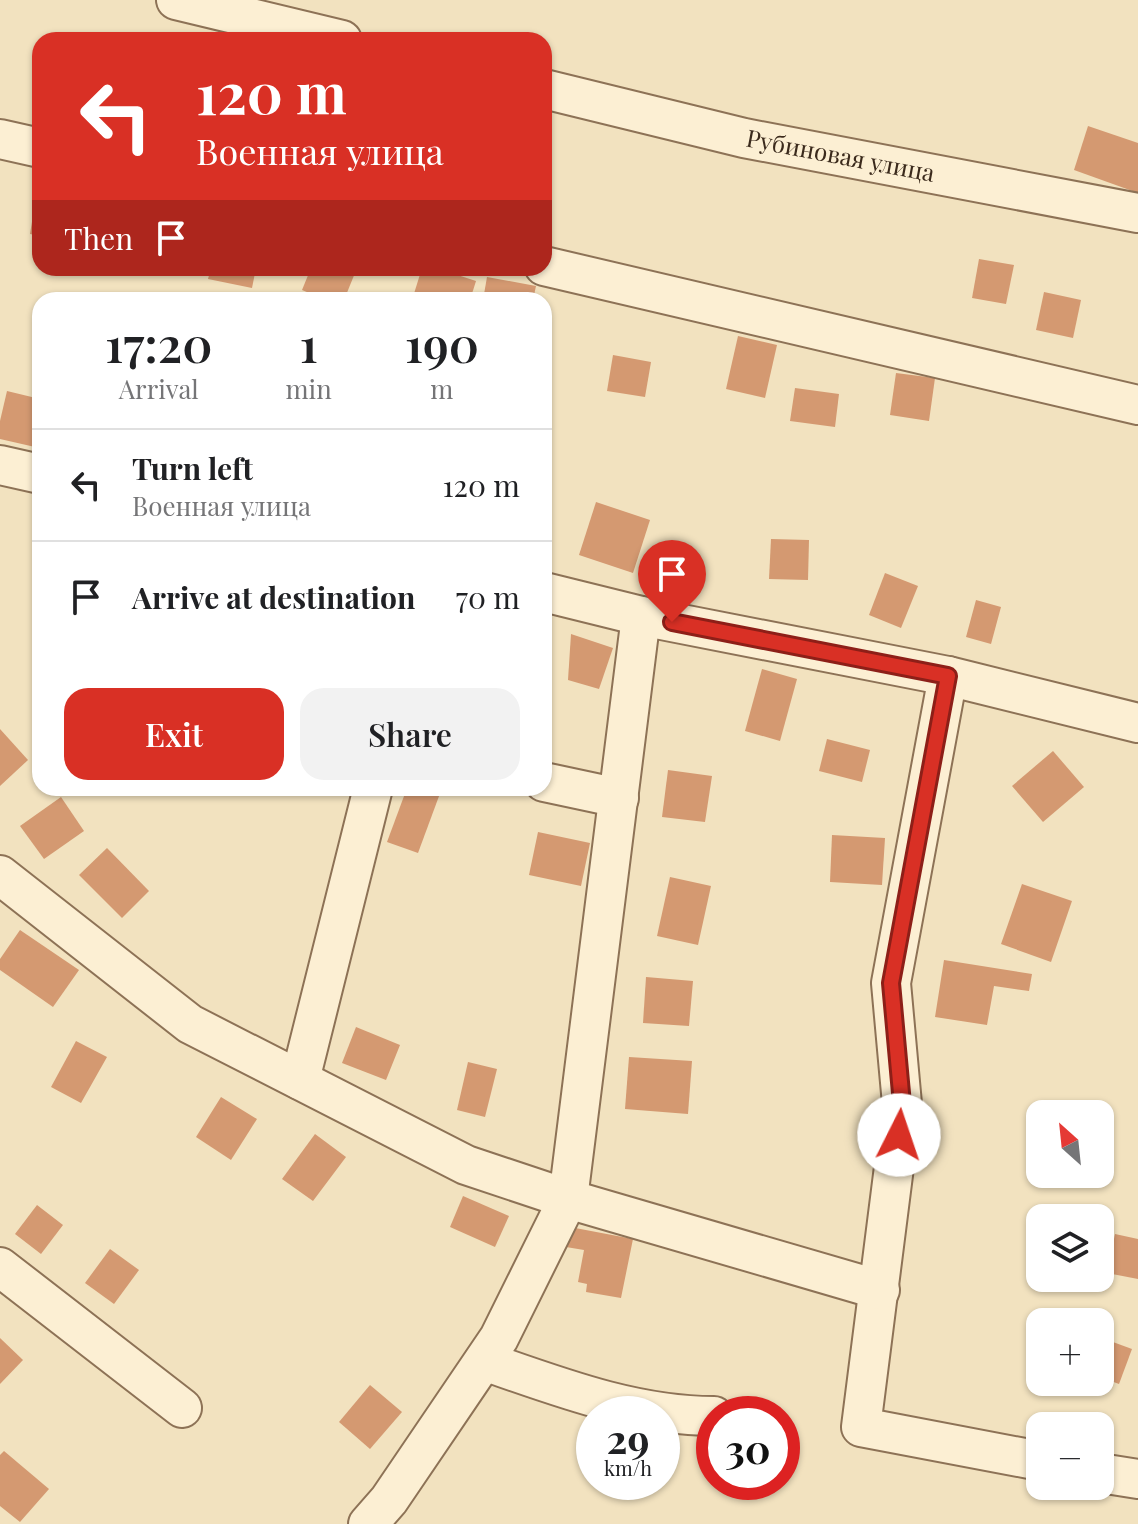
<!DOCTYPE html>
<meta charset="utf-8">
<style>
body{margin:0;font-family:"Playfair Display",serif;background:#f2f2f2;color:#202124;height:100vh;display:flex;flex-direction:column;font-size:30px;white-space:nowrap}
*{box-sizing:border-box;margin:0}
p{font-size:26px;color:#757577}
.icon{flex:none;width:44px;height:44px;fill:none;stroke:currentColor;stroke-width:2;stroke-linecap:round;stroke-linejoin:round}
.map{position:relative;flex:1;overflow:hidden}
.drawer{position:absolute;left:32px;top:292px;width:520px;height:504px;display:flex;flex-direction:column;background:#fff;border-radius:24px;box-shadow:0 2px 6px #0004}
.drawer>*{flex:none}
.guide{position:absolute;left:32px;top:32px;width:520px;height:244px;border-radius:24px;box-shadow:0 2px 6px #0004;background:#d93025;color:#fff;overflow:hidden}
.needle{width:52px;rotate:333deg}
.controls{position:absolute;left:1026px;top:1100px;display:grid;gap:16px}
.controls a{display:grid;place-items:center;width:88px;height:88px;border-radius:16px;background:#fff;box-shadow:0 2px 6px #0004;font-size:40px}
.speed{position:absolute;left:576px;top:1396px;display:flex;gap:16px;font-size:40px;font-weight:700;text-align:center}
.speed>*{display:grid;place-content:center;width:104px;height:104px;border-radius:50%;background:#fff;box-shadow:0 2px 6px #0004;line-height:1}
.speed small{font-size:20px;font-weight:400}
.speed .limit{border:12px solid #d22;background:#fff;color:#111}
.pin{position:absolute;display:grid;place-items:center;width:68px;height:68px;color:#fff;margin:-82px -34px;border-radius:50% 50% 50% 0;rotate:-45deg;box-shadow:0 0 8px #0007}
.pin .icon{rotate:45deg}
.me{position:absolute;width:88px;margin:-44px;rotate:4deg;stroke-linejoin:round;filter:drop-shadow(0 0 6px #0008)}
.turn{display:flex;align-items:center;gap:28px;height:168px;padding:0 32px;font-size:36px}
.turn .icon{width:104px;height:104px;stroke-width:2.5}
.turn b{display:block;font-size:56px;line-height:68px}
.then{display:flex;align-items:center;height:76px;padding:0 32px;background:#0003;gap:16px;font-size:30px}
.eta{display:flex;justify-content:space-evenly;align-items:center;height:136px;text-align:center}
.eta b{font-size:48px;font-weight:600;line-height:56px}
.button{display:flex;gap:16px;margin-top:auto;padding:16px 32px}
.button a{flex:1;height:92px;border-radius:24px;background:#d93025;color:#fff;font-size:32px;font-weight:600;line-height:92px;text-align:center}
.button a+a{background:#f2f2f2;color:#202124}
ul{padding:0;list-style:none}
li{display:flex;align-items:center;gap:24px;height:112px;padding:0 32px;border-top:2px solid #e0e0e0}
li div{flex:1}
li b{display:block;font-size:30px}
li em{font-style:normal}
.map>svg:first-child{display:block}
.building{fill:#d49971}
.lines{fill:none;stroke-linecap:round;stroke-linejoin:round}
.minor-casing{stroke:#8d7256;stroke-width:42}
.minor{stroke:#fcefd3;stroke-width:38}
.route-casing{stroke:#8d1f18;stroke-width:20}
.route{stroke:#d93025;stroke-width:14}
.labels{text-anchor:middle;stroke-width:6;stroke-linejoin:round;paint-order:stroke}
.street-label{font-size:24px;fill:#3b2a1c;stroke:#f9ecd0}
</style>
<div class="map">
<svg width="1138" height="1524" viewBox="0 0 1138 1524">
<rect width="100%" height="100%" fill="#f2e2bf"/>
<!-- building -->
<g class="building">
<path d="M1088,126l50,17v50l-64,-23z"/>
<path d="M38,185h2v51l-10,-2z"/>
<path d="M979,259l35,6 -8,39 -34,-6z"/>
<path d="M211,268h45l-4,20 -44,-9z"/>
<path d="M311,268h46l-13,32h-18l-24,-10z"/>
<path d="M422,268h14l40,13 -6,19h-58z"/>
<path d="M487,277l49,9 -3,14h-50z"/>
<path d="M1044,292l37,8 -8,38 -37,-8z"/>
<path d="M738,336l39,9 -12,53 -39,-9z"/>
<path d="M613,355l38,7 -6,35 -38,-6z"/>
<path d="M896,373l39,5 -6,43 -39,-6z"/>
<path d="M795,388l44,6 -4,33 -45,-6z"/>
<path d="M7,391l33,8v28l-5,20 -35,-8v-18z"/>
<path d="M596,502l54,18 -17,53 -54,-18z"/>
<path d="M771,539l38,1 -1,40 -39,-1z"/>
<path d="M885,573l33,13 -17,42 -32,-13z"/>
<path d="M976,600l25,7 -10,37 -25,-7z"/>
<path d="M571,634l42,14 -14,41 -31,-9z"/>
<path d="M762,669l35,10 -17,62 -35,-10z"/>
<path d="M0,729l28,31 -28,26z"/>
<path d="M827,739l43,11 -8,32 -43,-11z"/>
<path d="M1053,751l31,36 -41,35 -31,-36z"/>
<path d="M668,770l44,6 -7,46 -43,-5z"/>
<path d="M407,788h35l-24,65 -31,-11z"/>
<path d="M61,797l23,34 -40,28 -24,-33z"/>
<path d="M538,832l52,11 -9,43 -52,-11z"/>
<path d="M832,835l53,3 -3,47 -52,-3z"/>
<path d="M107,848l42,43 -27,27 -43,-43z"/>
<path d="M670,877l41,9 -13,59 -41,-9z"/>
<path d="M1022,884l50,17 -21,61 -50,-18z"/>
<path d="M20,930l59,40 -26,37 -53,-37v-11z"/>
<path d="M944,960l88,14 -3,17 -35,-5 -7,39 -52,-8z"/>
<path d="M646,977l47,4 -4,45 -46,-3z"/>
<path d="M356,1027l44,18 -14,35 -44,-17z"/>
<path d="M76,1041l31,16 -26,46 -30,-16z"/>
<path d="M629,1057l63,4 -4,53 -63,-5z"/>
<path d="M468,1062l29,7 -12,48 -28,-7z"/>
<path d="M221,1097l36,22 -26,41 -35,-23z"/>
<path d="M315,1134l31,23 -33,44 -31,-22z"/>
<path d="M463,1196l46,20 -14,31 -45,-20z"/>
<path d="M37,1205l26,20 -22,29 -26,-20z"/>
<path d="M570,1227l63,12 -12,59 -35,-6 1,-8 -9,-2 6,-32 -18,-3z"/>
<path d="M1115,1234l23,5v40l-31,-6z"/>
<path d="M110,1249l29,21 -25,34 -29,-21z"/>
<path d="M0,1338l23,22 -23,24z"/>
<path d="M1102,1338l30,11 -13,35 -19,-7z"/>
<path d="M370,1385l32,27 -32,37 -31,-27z"/>
<path d="M4,1451l45,38 -29,33 -20,-16v-51z"/>
</g>
<g class="lines">
<defs>
<g id="minor">
<path d="M176,0l166,40"/>
<path id="s1" d="M544,89l200,49 394,75"/>
<path d="M0,139l40,9"/>
<path d="M544,266l594,139"/>
<path d="M0,465l40,9"/>
<path d="M544,592l97,24 307,60 190,47"/>
<path d="M948,676l-57,307 11,121 -41,323 179,34"/>
<path d="M544,782l75,16"/>
<path d="M0,875l190,149 276,141 102,34 312,91"/>
<path d="M300,1080l73,-292"/>
<path d="M0,1267l182,141"/>
<path d="M484,1361c75,26 150,55 230,55"/>
<path d="M1100,1473l38,6"/>
<path d="M368,1524l21,-24 110,-162 69,-139 73,-583"/>
</g>
</defs>
<!-- minor casing -->
<use href="#minor" class="minor-casing"/>
<!-- minor -->
<use href="#minor" class="minor"/>
</g>
<g class="lines">
<defs>
<path id="route" d="M672,622l276,54 -57,307 11,121 -3,31"/>
</defs>
<!-- route casing -->
<use href="#route" class="route-casing"/>
<!-- route -->
<use href="#route" class="route"/>
</g>
<g class="labels">
<!-- street labels -->
<g class="street-label">
<text dy="8" stroke="none"><textPath href="#s1" startOffset="304">Рубиновая улица</textPath></text>
</g>
</g>
</svg>
<div class="controls">
<a><svg class="needle" viewBox="-14 -14 28 28"><path d="M0-13l5 13h-10z" fill="#e53935"/><path d="M0 13l5-13h-10z" fill="#757577"/></svg></a>
<a><svg class="icon" aria-label="layers" viewBox="0 0 24 24"><path d="M12 4l9 5-9 5-9-5zM3 14l9 5 9-5"/></svg></a>
<a>+</a>
<a>−</a>
</div>
<div class="speed"><div>29<small>km/h</small></div><div class="limit">30</div></div>
<div class="pin" style="left:672px;top:622px;background:#d93025"><svg class="icon" aria-label="arrive" viewBox="0 0 24 24"><path d="M6 21V4h12l-3 4 3 4H6"/></svg></div>
<svg class="me" style="left:899px;top:1135px" viewBox="-20 -20 40 40"><circle r="19" fill="#fff"/><path d="M0-13L10 11 0 6-10 11z" fill="#d93025"/></svg>
<div class="guide">
<div class="turn"><svg class="icon" aria-label="left" viewBox="0 0 24 24"><path d="M17 20v-9H6M10 6l-5 5 5 5"/></svg><div><b>120 m</b>Военная улица</div></div>
<div class="then">Then<svg class="icon" aria-label="arrive" viewBox="0 0 24 24"><path d="M6 21V4h12l-3 4 3 4H6"/></svg></div>
</div>
<section class="drawer">
<div class="eta">
<div><b>17:20</b><p>Arrival</p></div>
<div><b>1</b><p>min</p></div>
<div><b>190</b><p>m</p></div>
</div>
<ul>
<li><svg class="icon" aria-label="left" viewBox="0 0 24 24"><path d="M17 20v-9H6M10 6l-5 5 5 5"/></svg><div><b>Turn left</b><p>Военная улица</p></div><em>120 m</em></li>
<li><svg class="icon" aria-label="arrive" viewBox="0 0 24 24"><path d="M6 21V4h12l-3 4 3 4H6"/></svg><div><b>Arrive at destination</b></div><em>70 m</em></li>
</ul>
<div class="button"><a>Exit</a><a>Share</a></div>
</section>
</div>
